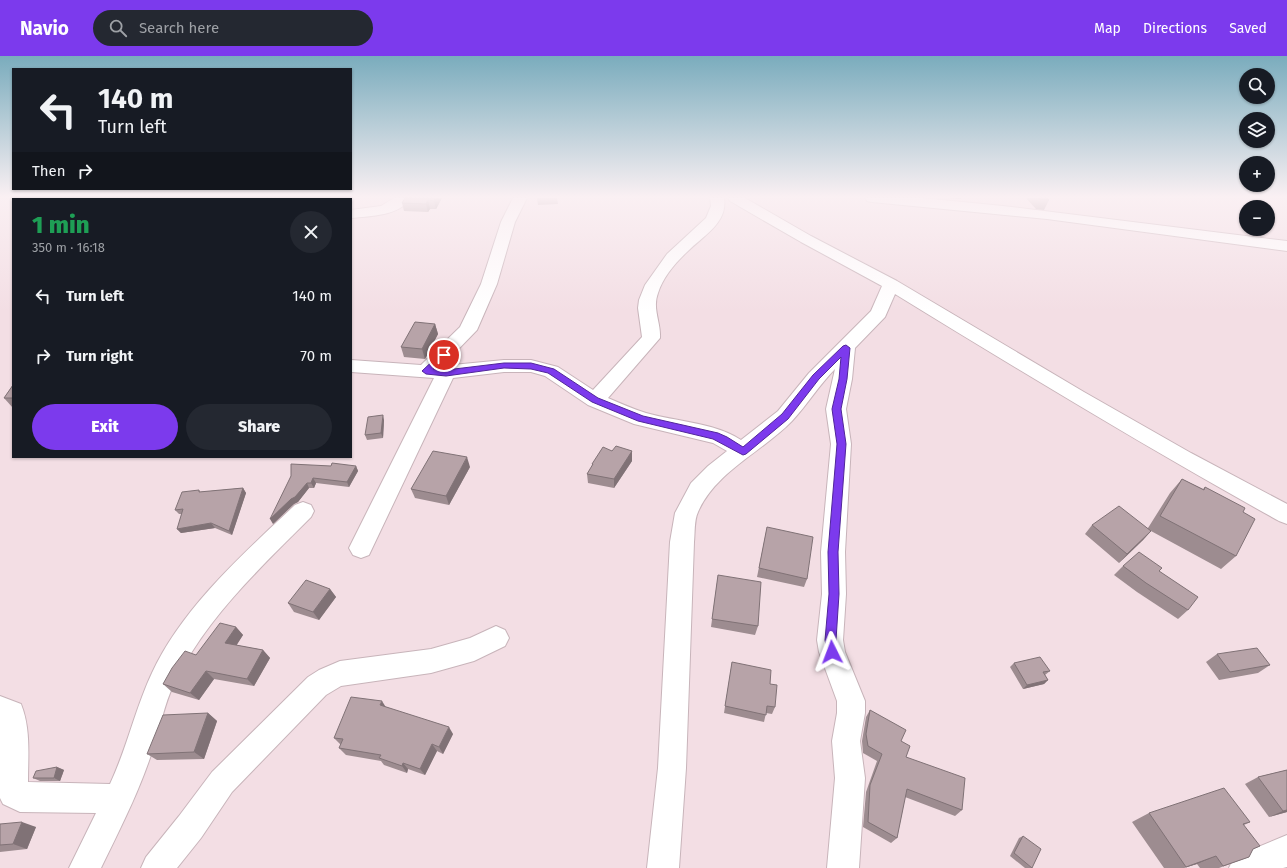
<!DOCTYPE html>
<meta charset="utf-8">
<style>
body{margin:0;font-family:"Fira Sans",sans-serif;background:#242831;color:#f1f3f6;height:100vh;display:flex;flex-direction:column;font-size:15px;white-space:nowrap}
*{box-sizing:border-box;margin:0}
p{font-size:13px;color:#9ea1a6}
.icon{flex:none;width:22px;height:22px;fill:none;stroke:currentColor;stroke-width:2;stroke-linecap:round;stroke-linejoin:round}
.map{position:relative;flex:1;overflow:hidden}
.side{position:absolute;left:12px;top:142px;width:340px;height:260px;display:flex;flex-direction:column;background:#171b24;border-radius:0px;box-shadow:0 1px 3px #0004}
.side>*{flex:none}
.banner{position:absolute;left:12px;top:12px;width:340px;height:122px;border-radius:0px;box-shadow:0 1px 3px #0004;background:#171b24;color:#f1f3f6;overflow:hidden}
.fabs{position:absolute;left:1239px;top:12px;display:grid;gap:8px}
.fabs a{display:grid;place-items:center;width:36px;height:36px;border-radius:50%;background:#171b24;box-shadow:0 1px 3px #0004;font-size:20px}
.pin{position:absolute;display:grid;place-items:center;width:34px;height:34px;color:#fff;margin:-17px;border:2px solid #fff;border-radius:50%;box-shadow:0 1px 4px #0007}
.me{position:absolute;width:44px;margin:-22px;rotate:357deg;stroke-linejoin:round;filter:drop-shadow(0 0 3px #0008)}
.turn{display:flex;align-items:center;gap:14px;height:84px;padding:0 20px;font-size:18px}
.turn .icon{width:52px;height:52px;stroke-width:2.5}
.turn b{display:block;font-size:28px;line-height:34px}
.then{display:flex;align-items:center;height:38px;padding:0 20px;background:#0003;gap:8px;font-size:15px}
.round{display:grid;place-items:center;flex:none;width:42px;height:42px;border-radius:21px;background:#242831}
.overview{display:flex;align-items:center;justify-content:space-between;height:68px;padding:0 20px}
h1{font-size:24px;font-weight:800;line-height:30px;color:#1e9e55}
.button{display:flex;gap:8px;margin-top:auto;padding:8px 20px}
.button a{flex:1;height:46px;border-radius:24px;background:#7c3aed;color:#fff;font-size:16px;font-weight:800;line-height:46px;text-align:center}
.button a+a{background:#242831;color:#f1f3f6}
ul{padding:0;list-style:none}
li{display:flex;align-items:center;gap:12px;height:60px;padding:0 20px}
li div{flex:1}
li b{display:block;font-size:15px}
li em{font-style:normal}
header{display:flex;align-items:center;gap:24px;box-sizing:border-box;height:56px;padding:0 20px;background:#7c3aed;color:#fff}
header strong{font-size:19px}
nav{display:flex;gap:22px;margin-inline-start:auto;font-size:14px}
.search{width:280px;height:36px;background:#242831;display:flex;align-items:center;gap:10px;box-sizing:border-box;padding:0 14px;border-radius:22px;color:#9ea1a6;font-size:15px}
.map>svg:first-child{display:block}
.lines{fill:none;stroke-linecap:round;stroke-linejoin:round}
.minor-casing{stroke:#c8b4ba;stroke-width:2}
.minor{fill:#fff;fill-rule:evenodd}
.wall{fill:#9d8c90}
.shaded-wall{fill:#807276}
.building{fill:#b7a3a8;stroke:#807276}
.route{fill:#7c3aed;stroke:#51269a}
</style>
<header>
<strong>Navio</strong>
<div class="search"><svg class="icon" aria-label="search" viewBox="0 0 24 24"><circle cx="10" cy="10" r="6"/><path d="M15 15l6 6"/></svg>Search here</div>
<nav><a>Map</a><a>Directions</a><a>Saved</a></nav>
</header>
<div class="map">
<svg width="1287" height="812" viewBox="0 0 1287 812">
<rect width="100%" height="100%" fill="#f3dee4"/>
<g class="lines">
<defs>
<g id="minor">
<path d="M60,142h14l-15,1z"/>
<rect x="266" y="142" width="14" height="1"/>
<path d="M394,142h17c-12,18 -40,18 -60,20v-8l30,-4z"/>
<path d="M513,142h14l-12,24 -18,62 -20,46 -35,36 62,-6h27l27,7 35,23 49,-53 -4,-29 1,-8 6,-15 22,-31 39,-36 5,-12 -1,-8h14c4,25 -21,38 -36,53 -12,11 -25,26 -30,42 -6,16 3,29 2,45l-52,60c12,5 25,11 38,15 31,9 67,9 95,27l37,-29 31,-38 62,-62 11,-25 -81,-44 -71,-41 -2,-3h17l66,38 86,45 187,111 107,61 96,51v20l-8,-3c-130,-72 -257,-149 -384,-227l-10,23 -30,31 -3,31 -6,30 5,35 -6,108 1,42 -3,46 2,12 20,49v12l-5,28 5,37 -6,90h-32l8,-90 -3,-37 5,-28v-12l-18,-49 -2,-12 5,-46 -1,-42 10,-108 -5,-35 9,-40c-16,16 -28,36 -43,52 -29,30 -77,51 -94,91 -4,8 -3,21 -4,30l-8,226 -7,100h-32l11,-100 12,-226 5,-29 16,-30 17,-17 19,-15 -14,-8 -79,-19 -46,-19 -43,-29 -14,-4h-27l-51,6 -84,177 -8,3 -8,-3 -4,-7 85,-170 -83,-6v-12l70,5 39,-38 21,-43 20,-62z"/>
<path d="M865,142h57l81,8 284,35v10l-240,-32 -175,-17 -5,-1z"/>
<path d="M303,446l8,3 3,6 -3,6c-50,50 -105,101 -136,165 -12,23 -15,49 -24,73 -13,39 -32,76 -50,113h-32l27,-55 -76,-1 -17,-8 -3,-6v-102l21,8c10,25 7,52 7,78l82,2c17,-36 25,-75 42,-111 30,-65 92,-120 143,-168z"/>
<path d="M496,570l9,4 4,8 -4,8 -31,15 -43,12 -90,13 -15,9 -94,97 -31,46 -24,30h-36l5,-11 33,-41 33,-44 96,-95 11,-7 21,-9 91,-12 39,-11z"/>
<path d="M1287,779v32l-4,1h-54l5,-11z"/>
</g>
</defs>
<!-- minor casing -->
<use href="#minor" class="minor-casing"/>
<!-- minor -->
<use href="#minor" class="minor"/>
</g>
<!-- wall -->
<g class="wall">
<path d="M442,142l-6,11h-6l-2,3 -24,-1 -2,-8z"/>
<path d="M537,142h20l1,6 -20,1z"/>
<path d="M939,142h22v1z"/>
<path d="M1026,142h21l2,2 -5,10 -8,-1z"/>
<path d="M435,268l3,10 -13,25 -21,-2 -3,-10z"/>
<path d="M13,329v23l-9,-10z"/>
<path d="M384,364l-1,18 -16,2 -2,-5z"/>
<path d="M632,395v10l-18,27 -26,-5 -1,-9 5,-7v-3z"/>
<path d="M331,410h25l2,5 -9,16 -33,-4 -2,5h-5l-11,14 -4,2 -21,20 18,-48z"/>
<path d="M470,411l-21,38 -34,-7 -4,-9z"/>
<path d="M1182,423l21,10 2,-2 38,25 -7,44 -15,13 -70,-38 -8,9 -24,23 -34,-29 7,-9 56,3 22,-35z"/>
<path d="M243,432l3,5 -14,42 -17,-7 -34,5 -4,-4 5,-15h-3l-4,-4 24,-20 1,2z"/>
<path d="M767,471l40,52 -3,8 -47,-10z"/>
<path d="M1123,510l36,5 29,39 -10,9 -41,-27 -23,-17z"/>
<path d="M718,519l40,51 -3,9 -44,-8z"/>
<path d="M330,533l6,8 -17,23 -25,-8 -6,-9z"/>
<path d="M236,571l7,8 -7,10 27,5 7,8 -16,28 -40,-7 -15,21 -27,-8 -9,-8 33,-29z"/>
<path d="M1217,598l53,11 -12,8 -39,7 -13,-18z"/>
<path d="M732,606l38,22 5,23 -3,7 -6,-1 -2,9 -40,-9z"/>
<path d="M1014,607l36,8 -5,4 3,5 -4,4 -21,5 -13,-22z"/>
<path d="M386,651l67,27 -10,20 -6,-3 -12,24 -17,-6 -1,4 -23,-8 -3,-4 -35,-6 -7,-7 2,-3 -7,-7z"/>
<path d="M870,654l31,31 5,16 56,53 -7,6 -50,-19 -8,41 -6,5 -28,-16 3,-35 11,-31 -14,-8 -1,-12 4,-24z"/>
<path d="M208,657l9,8 -13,38 -47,1 -10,-6z"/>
<path d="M57,711l7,3 -4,11h-20l-7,-3z"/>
<path d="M1287,714v42l-18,5 -24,-33 13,-7z"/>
<path d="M1149,757l101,9 -6,3 9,24 -4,8 -30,11h-19l-3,-4 -13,4h-20l-32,-46z"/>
<path d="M0,768l36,3 -9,22 -27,3z"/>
<path d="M1023,780l9,32h-7l-15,-12 9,-18z"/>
</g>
<!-- shaded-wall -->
<g class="shaded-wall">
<rect x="164" y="142" width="9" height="1"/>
<path d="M435,142h7l-6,11 -2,-8z"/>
<path d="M428,144l2,9 -2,3 -2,-8z"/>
<path d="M435,268l3,10 -13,25 -3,-10z"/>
<path d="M383,359l1,5 -1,18 -2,-5z"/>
<path d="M632,395v10l-18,27v-9z"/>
<path d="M467,401l3,10 -21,38 -3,-9z"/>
<path d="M356,410l2,5 -9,16 -2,-5z"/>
<path d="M313,422l3,5 -2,5 -3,-5z"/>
<path d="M307,427l2,5 -11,14 -4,2 -21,20 -3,-5z"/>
<path d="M243,432l3,5 -14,42 -3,-4z"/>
<path d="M211,467l4,5 -34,5 -4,-4z"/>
<path d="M1151,475l-8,9 -24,23 8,-9z"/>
<path d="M330,533l6,8 -17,23 -6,-8z"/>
<path d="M236,571l7,8 -10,16 -8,-8z"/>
<path d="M263,594l7,8 -16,28 -7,-7z"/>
<path d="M206,615l8,8 -15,21 -9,-7z"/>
<path d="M1048,624l-4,4 -21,5 4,-4z"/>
<path d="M382,645l5,8 -7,-4z"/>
<path d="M208,657l9,8 -13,38 -10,-7z"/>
<path d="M449,671l4,7 -10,20 -4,-7z"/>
<path d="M432,688l5,7 -12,24 -5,-6z"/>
<path d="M403,707l5,6 -1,4 -5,-7z"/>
<path d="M57,711l7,3 -4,11 -6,-3z"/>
<path d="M1287,754v2l-18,5 14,-6z"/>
<path d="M22,766l14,5 -9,22 -14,-5z"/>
<path d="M1216,800l-19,8 -14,4z"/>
</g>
<!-- building -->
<g class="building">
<rect x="100" y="142" width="64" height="1"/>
<path d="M405,142h30l-1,3 -6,-1 -2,4 -24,-1z"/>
<path d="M1039,142h8l2,2 -9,-1z"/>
<path d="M415,266l20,2 -13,25 -21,-2z"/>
<path d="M13,329v13h-9z"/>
<path d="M383,359l-2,18 -16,2 3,-18z"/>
<path d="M616,390l16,5 -18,28 -27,-5 6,-10h-1l11,-17 9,4z"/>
<path d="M433,395l34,6 -21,39 -35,-7z"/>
<path d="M332,407l24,3 -9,16 -34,-4 -2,5h-4l-12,14 -4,2 -21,20 21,-43v-12l40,2z"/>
<path d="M1182,423l22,11 1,-3 40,21 -2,4 12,7 -19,37 -76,-40z"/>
<path d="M243,432l-14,43 -18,-8 -34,6 6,-20 -8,1 7,-18 17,-2v2z"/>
<path d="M1119,450l32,25 -24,23 -35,-29z"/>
<path d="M767,471l46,10 -6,42 -48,-11z"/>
<path d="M1139,496l23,16 -3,3 39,26 -10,13 -42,-27 -23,-17z"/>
<path d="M718,519l43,7 -3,44 -46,-7z"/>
<path d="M306,524l24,9 -17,23 -25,-9z"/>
<path d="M220,567l16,4 -11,16 38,7 -16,29 -41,-8 -16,22 -27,-9 9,-16 13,-17 11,4z"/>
<path d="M1257,592l13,17 -40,7 -13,-18z"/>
<path d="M1040,601l10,14 -7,1 5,8 -21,5 -13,-22z"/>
<path d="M732,606l39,8 -1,14 7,1 -2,22 -8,-1 -1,9 -41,-9z"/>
<path d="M351,641l31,4 -2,4 69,22 -10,20 -7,-3 -12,25 -17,-6 -1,3 -23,-8 2,-3 -42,-7 4,-9 -9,-1z"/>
<path d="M870,654l36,20 -5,11 9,5 -4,11 59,21 -3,32 -55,-21 -10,49 -29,-16 2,-37 12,-31 -14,-8 -2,-12z"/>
<path d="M208,657l-14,39 -47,2 16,-39z"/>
<path d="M57,711l-3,11h-21l3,-7z"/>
<path d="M1287,714v40l-4,1 -25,-34z"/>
<path d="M1224,732l26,34 -7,2 17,22 -7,3 -4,8 -26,9 -7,-10 -30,11 -37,-54z"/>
<path d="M22,766l-9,22 -13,1v-21z"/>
<path d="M1023,780l18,13 -9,19 -18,-15z"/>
</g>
<!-- sky -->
<linearGradient id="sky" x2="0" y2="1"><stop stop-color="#7aacbd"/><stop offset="0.55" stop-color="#faf0f3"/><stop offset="1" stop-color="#faf0f3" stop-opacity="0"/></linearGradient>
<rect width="1287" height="256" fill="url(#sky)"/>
<!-- route -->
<path class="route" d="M846,289l4,3 -3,31 -6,30 5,35 -8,108 1,42 -3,46 1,12 -1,3 -4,2 -4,-2 -3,-15 4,-46 -1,-42 9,-108 -5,-35 7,-30 2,-22 -22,22 -31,40 -42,35 -3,1 -30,-16 -75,-18 -46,-19 -44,-29 -17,-4 -27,-1 -58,8 -20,-2 -4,-3 19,-18 3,-1 4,3 -15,14 13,1 58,-7h27l23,6 44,29 45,18 75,17 9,4 16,10 39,-33 31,-39 30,-29z"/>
</svg>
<div class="fabs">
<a><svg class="icon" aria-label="search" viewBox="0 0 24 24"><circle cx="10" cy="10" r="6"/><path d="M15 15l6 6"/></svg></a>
<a><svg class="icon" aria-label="layers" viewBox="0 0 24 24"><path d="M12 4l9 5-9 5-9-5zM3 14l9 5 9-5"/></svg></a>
<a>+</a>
<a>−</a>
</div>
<div class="pin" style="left:444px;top:299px;background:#d93025"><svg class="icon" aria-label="arrive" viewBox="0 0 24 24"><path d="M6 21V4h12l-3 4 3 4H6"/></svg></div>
<svg class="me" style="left:832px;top:596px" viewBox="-20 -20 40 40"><path d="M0-17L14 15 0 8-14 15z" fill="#7c3aed" stroke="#fff" stroke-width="4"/></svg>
<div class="banner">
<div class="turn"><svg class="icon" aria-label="left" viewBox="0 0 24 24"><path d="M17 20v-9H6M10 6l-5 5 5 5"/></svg><div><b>140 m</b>Turn left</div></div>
<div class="then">Then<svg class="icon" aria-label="right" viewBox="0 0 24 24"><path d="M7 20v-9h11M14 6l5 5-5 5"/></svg></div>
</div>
<section class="side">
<div class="overview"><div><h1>1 min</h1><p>350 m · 16:18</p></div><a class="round"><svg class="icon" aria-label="close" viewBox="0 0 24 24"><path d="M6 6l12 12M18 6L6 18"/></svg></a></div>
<ul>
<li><svg class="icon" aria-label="left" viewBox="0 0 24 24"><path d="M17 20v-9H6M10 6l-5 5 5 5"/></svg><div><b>Turn left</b></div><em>140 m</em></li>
<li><svg class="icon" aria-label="right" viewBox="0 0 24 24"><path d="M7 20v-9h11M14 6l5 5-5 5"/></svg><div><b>Turn right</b></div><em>70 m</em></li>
</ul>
<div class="button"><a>Exit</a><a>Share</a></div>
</section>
</div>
